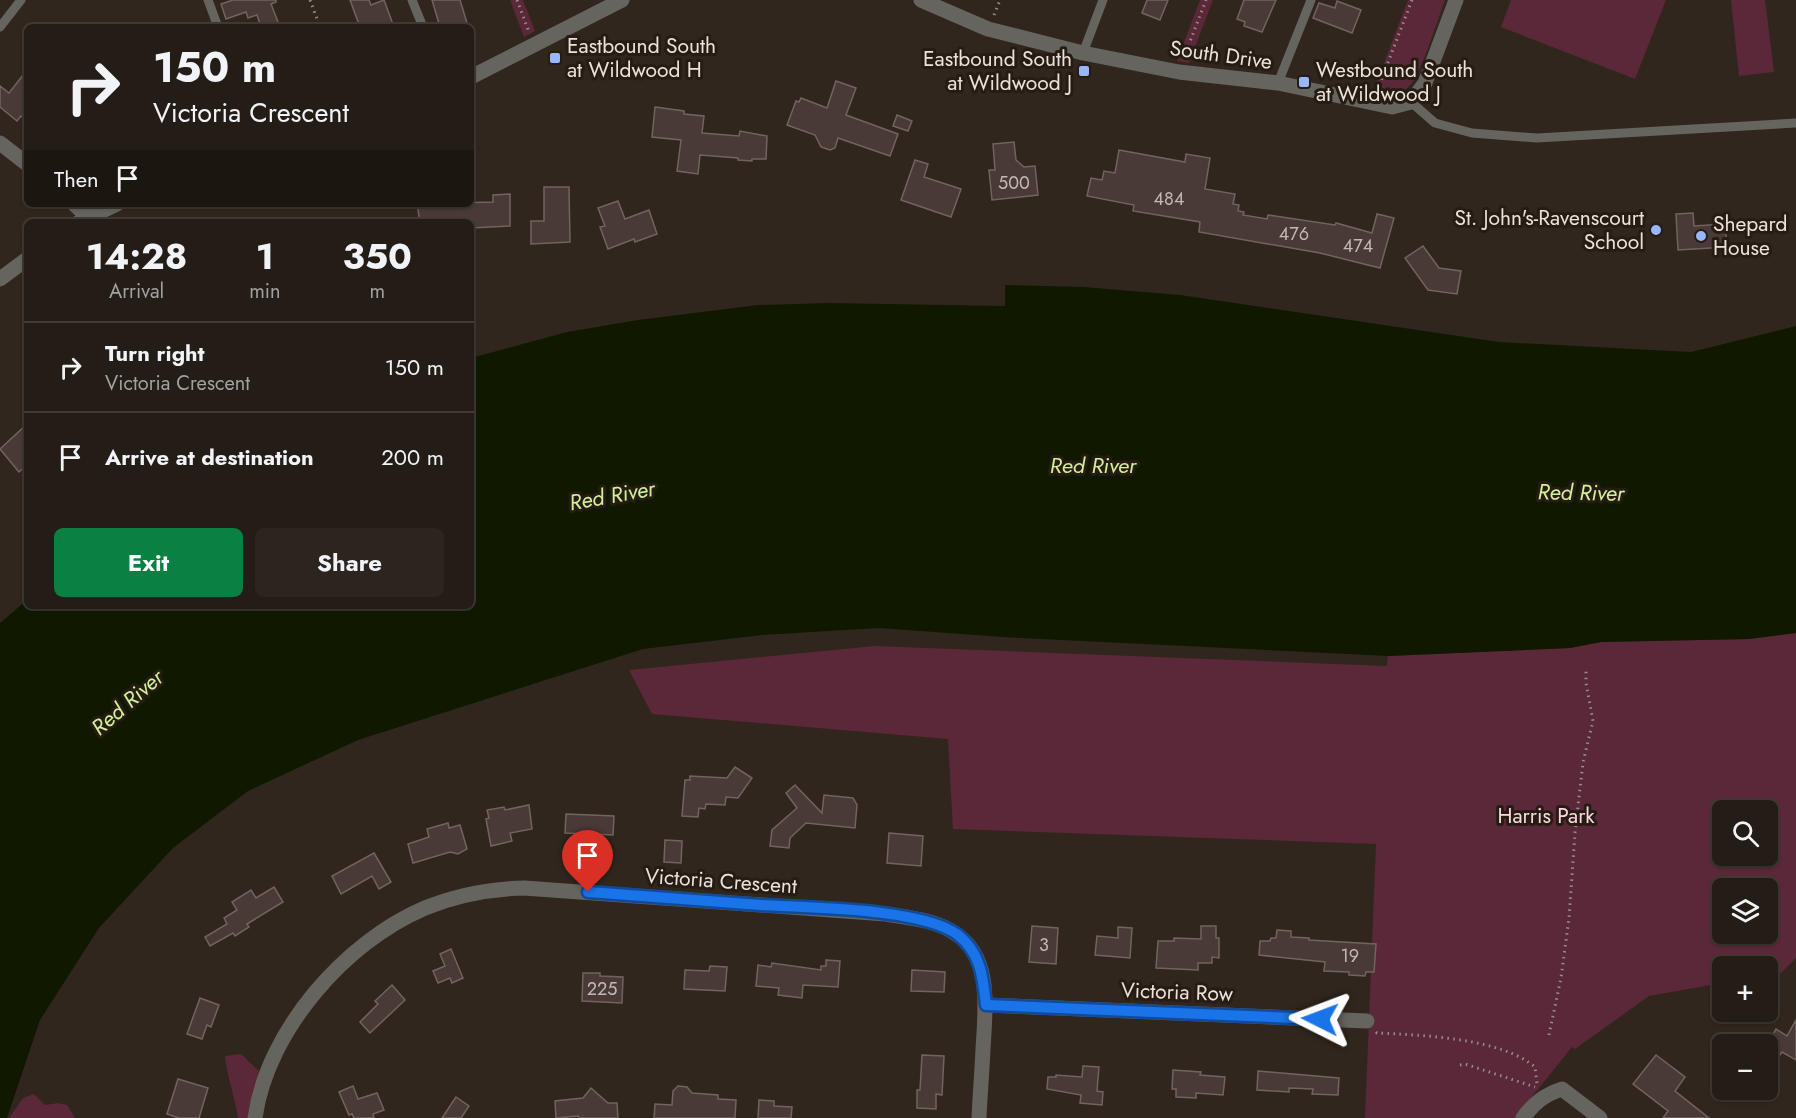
<!DOCTYPE html>
<meta charset="utf-8">
<style>
body{margin:0;font-family:Jost,sans-serif;background:#2c251f;color:#f1f3f6;height:100vh;display:flex;flex-direction:column;font-size:22px;white-space:nowrap}
*{box-sizing:border-box;margin:0}
p{font-size:20px;color:#a3a1a1}
.icon{flex:none;width:33px;height:33px;fill:none;stroke:currentColor;stroke-width:2;stroke-linecap:round;stroke-linejoin:round}
.map{position:relative;flex:1;overflow:hidden}
.details{position:absolute;left:24px;top:219px;width:450px;height:390px;display:flex;flex-direction:column;background:#241c16;border-radius:9px;box-shadow:0 2px 4px #0004,0 0 0 2px #413a35}
.details>*{flex:none}
.guide{position:absolute;left:24px;top:24px;width:450px;height:183px;border-radius:9px;box-shadow:0 2px 4px #0004,0 0 0 2px #413a35;background:#241c16;color:#f1f3f6;overflow:hidden}
.fabs{position:absolute;left:1712px;top:800px;display:grid;gap:12px}
.fabs a{display:grid;place-items:center;width:66px;height:66px;border-radius:9px;background:#241c16;box-shadow:0 2px 4px #0004,0 0 0 2px #413a35;font-size:30px}
.pin{position:absolute;display:grid;place-items:center;width:51px;height:51px;color:#fff;margin:-62px -26px;border-radius:50% 50% 50% 0;rotate:-45deg;box-shadow:0 0 6px #0007}
.pin .icon{rotate:45deg}
.me{position:absolute;width:66px;margin:-33px;rotate:273deg;stroke-linejoin:round;filter:drop-shadow(0 0 4px #0008)}
.turn{display:flex;align-items:center;gap:21px;height:126px;padding:0 30px;font-size:27px}
.turn .icon{width:78px;height:78px;stroke-width:2.5}
.turn b{display:block;font-size:42px;line-height:51px}
.then{display:flex;align-items:center;height:57px;padding:0 30px;background:#0003;gap:12px;font-size:22px}
.eta{display:flex;justify-content:space-evenly;align-items:center;height:102px;text-align:center}
.eta b{font-size:36px;font-weight:700;line-height:42px}
.button{display:flex;gap:12px;margin-top:auto;padding:12px 30px}
.button a{flex:1;height:69px;border-radius:9px;background:#0b8043;color:#fff;font-size:24px;font-weight:700;line-height:69px;text-align:center}
.button a+a{background:#2c251f;color:#f1f3f6}
ul{padding:0;list-style:none}
li{display:flex;align-items:center;gap:18px;height:90px;padding:0 30px;border-top:2px solid #413a35}
li div{flex:1}
li b{display:block;font-size:22px}
li em{font-style:normal}
.map>svg:first-child{display:block}
.green{fill:#5a2839;fill-rule:evenodd}
.water{fill:#101900}
.building{fill:#493a37;stroke:#736360;stroke-width:1.5}
.lines{fill:none;stroke-linecap:round;stroke-linejoin:round}
.path{stroke:#968e86;stroke-width:3;stroke-dasharray:1.5 4.5;stroke-linecap:butt}
.lane{stroke:#66645e;stroke-width:9}
.street{stroke:#66645e;stroke-width:15}
.route-casing{stroke:#114b97;stroke-width:15}
.route{stroke:#1a73e8;stroke-width:10}
.poi-dot{fill:#97b6fd;stroke:#261c14;stroke-width:2}
.labels{text-anchor:middle;stroke-width:6;stroke-linejoin:round;paint-order:stroke}
.number-label{font-size:18px;fill:#c2b9b4}
.poi-label{font-size:21px;fill:#eae3dd;stroke:#261c14;text-anchor:start}
.street-label{font-size:21px;fill:#eae3dd;stroke:#261c14}
.park-label{font-size:21px;fill:#fed7e2;stroke:#261c14}
.water-label{font-size:22px;font-style:italic;fill:#d3f09b;stroke:#261c14}
</style>
<div class="map">
<svg width="1796" height="1118" viewBox="0 0 1796 1118">
<rect width="100%" height="100%" fill="#30261d"/>
<!-- green -->
<g class="green">
<path d="M510,0h13l12,31 -11,6z"/>
<path d="M1200,0h13l-24,63 -12,-2z"/>
<path d="M1408,0h37c-8,21 -22,69 -34,84 -9,12 -26,14 -39,11z"/>
<path d="M1511,0h155l-31,79 -134,-52z"/>
<path d="M1731,0h34l9,72 -35,4z"/>
<path d="M1796,633v325l-15,15 -14,2v-9h-45v17l-73,13 -74,53 -3,-2 -57,71h-150l11,-274 -423,-15 -5,-90 -296,-25 -23,-44 246,-24 512,20 1,-10 182,-8 31,-6 148,-3zM1722,810h45v45h-45zM1722,888h45v45h-45z"/>
<path d="M241,1054l18,17 -8,47h-13c-3,-21 -11,-41 -13,-62z"/>
<path d="M34,1094l11,11 13,-2 9,2 8,13h-66l14,-20z"/>
</g>
<!-- water -->
<path class="water" d="M1005,285l79,2 96,8 319,47 192,10 105,-26v307l-47,6 -148,3 -31,6 -182,8 -385,-19 -124,-9 -117,7 -119,14 -285,91 -110,51 -75,57 -74,80 -59,92 -33,98h-7v-495l27,-23v6h444v-248l96,-26 71,-12 120,-15 71,-2 176,3z"/>
<!-- building -->
<g class="building">
<path d="M233,0h43v2l-5,2 9,23h-19l-4,-12 -9,3 -2,-6 -20,7 -5,-15z"/>
<path d="M350,0h19l2,5 13,-5 10,27h-34z"/>
<path d="M432,0h28l7,23 -13,4h-14z"/>
<path d="M1147,0h21l-8,20 -18,-7z"/>
<path d="M1244,0h32l-14,32 -18,-6 1,-4 -8,-3z"/>
<path d="M1337,1l24,9 -9,23 -39,-15 6,-15 16,5z"/>
<path d="M27,70v51l-6,-5 -4,5 -17,-14v-21l9,7z"/>
<path d="M836,81l20,7 -10,27 52,19 -8,22 -52,-18 -3,10 -5,2 -9,-3 -6,-12 -28,-10 9,-24 3,1 2,-4 26,10z"/>
<path d="M655,107l29,4v3l20,2 -2,17 37,3 1,-5 27,5 -1,23h-14v2l-14,-1v-2l-38,-3 -2,19 -21,-3 4,-31 -29,-3z"/>
<path d="M897,115l15,6 -4,10 -15,-5z"/>
<path d="M1014,142l2,18 8,7 11,-1 3,29 -46,5 -3,-30h6l-2,-26z"/>
<path d="M1119,150l66,12 1,-8 24,4 -5,31 30,5 -2,10 6,1 -1,6 6,1 -1,3 24,4 1,-4 67,10 1,-2 36,10 5,-19 17,4 -14,50 -60,-15 -121,-21 1,-10 -67,-11 1,-6 -47,-9 4,-18 11,2 2,-9 11,2z"/>
<path d="M915,160l13,4 -4,13 37,12 -10,28 -50,-17z"/>
<path d="M544,187h25l1,55 -39,2v-23h13z"/>
<path d="M510,194v32l-39,2v-6h-51l-3,-18 76,-2v-7z"/>
<path d="M618,201l7,18 24,-9 8,24 -22,8 -1,-3 -26,10 -8,-22 5,-1 -7,-18z"/>
<path d="M1693,213l1,13 31,-2 2,23 -49,3 -2,-36z"/>
<path d="M1423,246l16,22 22,3 -4,23 -29,-4 -23,-32z"/>
<path d="M27,424v41l-8,7 -19,-23z"/>
<path d="M735,767l17,11 -14,20 -12,-1 -1,8 -19,-1 -1,5 -6,-1 -1,9 -16,-1 3,-36h5v-4l37,2z"/>
<path d="M795,785l27,28 2,-18 29,3 4,7 -2,23 -49,-5 -16,15 -1,10 -19,-2 2,-16 25,-22 -11,-15z"/>
<path d="M529,805l3,24 -22,4 2,8 -21,5 -5,-27 3,-1 -2,-8 17,-3 1,3z"/>
<path d="M566,814l48,2 -1,19 -48,-2z"/>
<path d="M448,823l1,5 11,-3 7,24 -9,5 -8,-2 -37,11 -5,-19 21,-7 -2,-8z"/>
<path d="M889,833l34,3 -2,30 -34,-3z"/>
<path d="M665,840l17,1 -1,22 -17,-1z"/>
<path d="M374,853l17,29 -12,7 -7,-13 -31,18 -9,-18z"/>
<path d="M274,887l9,15 -36,22 2,3 -14,9 -2,-3 -23,13 -5,-9 22,-13 -3,-6 13,-8 -5,-8 19,-12 5,8z"/>
<path d="M1032,926l26,2 -2,36 -27,-2z"/>
<path d="M1201,926h15v12h3v20l-7,-1v6h-14v7l-42,-2 2,-27h16v-3l27,1z"/>
<path d="M1118,927l14,1 -2,30 -35,-3 2,-19 21,2z"/>
<path d="M1277,930l14,1v6l18,1v2l67,4 -2,28h-8l-1,4 -16,-1v-3l-25,-1 1,-9 -66,-7 1,-14h10l1,-3h5z"/>
<path d="M451,949l12,29 -11,5 -2,-5 -12,5 -5,-12 12,-5 -5,-12z"/>
<path d="M826,960l14,1 -2,26 -35,-2 -1,13 -24,-3 1,-7 -23,-2 2,-21 13,2 1,-4 49,7v-4h5z"/>
<path d="M710,966l17,1 -2,24 -41,-2 1,-19 24,1z"/>
<path d="M912,970l33,2 -1,20 -33,-1z"/>
<path d="M583,973h17v3l23,1 -1,26 -40,-2z"/>
<path d="M392,985l13,15 -35,33 -10,-11 18,-18 -3,-3z"/>
<path d="M200,998l19,7 -8,22 -4,-2 -5,14 -15,-5z"/>
<path d="M1796,1020v40l-14,-8 -5,7 -10,-6v-7l9,-17 11,7z"/>
<path d="M922,1055l22,1 -2,39 -6,-1v15l-19,-1v-18h3z"/>
<path d="M1656,1055l29,22 -10,14 34,27h-46l5,-7 -35,-27z"/>
<path d="M1083,1066l16,1 -2,24 6,1 -1,13 -22,-2 1,-8 -34,-6 1,-12h8v-2l26,2z"/>
<path d="M1173,1070l28,2 -1,3 25,2 -2,18 -27,-2v5l-20,-1v-8h-4z"/>
<path d="M1258,1071l81,7 -1,17 -26,-1 1,-5 -24,-1v4l-32,-2z"/>
<path d="M178,1079l30,9 -9,30h-20l-12,-4z"/>
<path d="M353,1086l5,13 19,-6 7,17 -11,4 1,4h-20l-2,-4 -3,1 -10,-23z"/>
<path d="M678,1086l9,1 5,6 26,2v4l18,1 -1,18h-81l1,-14 17,1 1,-14z"/>
<path d="M591,1088l17,15h9l1,15h-37l-3,-2 -22,2 -1,-17 28,-3z"/>
<path d="M456,1097l13,9 -8,12h-19z"/>
<path d="M759,1100l15,1v5l18,1 -1,11h-33z"/>
</g>
<g class="lines">
<!-- path -->
<g class="path">
<path d="M310,0l10,27"/>
<path d="M517,0l12,32"/>
<path d="M994,15l6,-15"/>
<path d="M1184,57l22,-57"/>
<path d="M1377,91l35,-91"/>
<path d="M1376,1032l1,1c44,2 124,5 158,34l2,17"/>
<path d="M1549,1035l12,-57 8,-60 6,-85 8,-71 10,-41 -7,-38v-14"/>
<path d="M1460,1065l5,-1 70,23"/>
</g>
<!-- lane -->
<g class="lane">
<path d="M208,0l10,27"/>
<path d="M412,0l11,27"/>
<path d="M0,27l21,-27"/>
<path d="M1083,53l20,-53"/>
<path d="M1278,83l33,-83"/>
<path d="M1411,102l24,21 37,10 65,5 259,-15"/>
</g>
<!-- street -->
<g class="street">
<path d="M921,0l67,29 95,24 96,19 99,11 114,24 19,-5 14,-19 31,-83"/>
<path d="M471,77l151,-77"/>
<path d="M0,143l27,21"/>
<path d="M74,204l14,13"/>
<path d="M79,222l38,-18"/>
<path d="M0,279l27,-20"/>
<path d="M986,1005l381,16"/>
<path d="M255,1118c12,-87 90,-176 170,-210 32,-13 64,-19 99,-20l362,26c24,4 50,6 70,20 37,24 29,77 27,115 -1,23 -3,46 -4,69"/>
<path d="M1523,1118c11,-15 21,-23 39,-29l38,29"/>
</g>
</g>
<g class="lines">
<defs>
<path id="route" d="M588,892c58,4 116,9 173,13 47,3 162,3 197,30 23,18 25,43 28,70l334,14"/>
</defs>
<!-- route casing -->
<use href="#route" class="route-casing"/>
<!-- route -->
<use href="#route" class="route"/>
</g>
<!-- markers -->
<g class="poi-dot">
<rect x="549" y="52" width="12" height="12" rx="3"/>
<rect x="1078" y="65" width="12" height="12" rx="3"/>
<rect x="1298" y="76" width="12" height="12" rx="3"/>
<circle cx="1656" cy="230" r="6"/>
<circle cx="1701" cy="236" r="6"/>
</g>
<g class="labels">
<!-- number labels -->
<g class="number-label">
<text x="1014" y="189">500</text>
<text x="1169" y="205">484</text>
<text x="1294" y="240">476</text>
<text x="1358" y="252">474</text>
<text x="1044" y="951">3</text>
<text x="1350" y="962">19</text>
<text x="602" y="995">225</text>
</g>
<!-- poi labels -->
<g class="poi-label">
<text x="567" y="53">Eastbound South<tspan x="567" dy="24">at Wildwood H</tspan></text>
<text x="1072" y="66" text-anchor="end">Eastbound South<tspan x="1072" dy="24">at Wildwood J</tspan></text>
<text x="1316" y="77">Westbound South<tspan x="1316" dy="24">at Wildwood J</tspan></text>
<text x="1644" y="225" text-anchor="end">St. John's-Ravenscourt<tspan x="1644" dy="24">School</tspan></text>
<text x="1713" y="231">Shepard<tspan x="1713" dy="24">House</tspan></text>
</g>
<!-- street labels -->
<g class="street-label">
<text transform="translate(1221 55) rotate(8)" y="7">South Drive</text>
<text transform="translate(721 881) rotate(4)" y="7">Victoria Crescent</text>
<text transform="translate(1177 992) rotate(2)" y="7">Victoria Row</text>
</g>
<!-- park labels -->
<g class="park-label">
<text x="1546" y="823">Harris Park</text>
</g>
<!-- water labels -->
<g class="water-label">
<text x="1093" y="473">Red River</text>
<text transform="translate(1581 492) rotate(1)" y="8">Red River</text>
<text transform="translate(612 495) rotate(-10)" y="8">Red River</text>
<text transform="translate(127 702) rotate(-41)" y="8">Red River</text>
</g>
</g>
</svg>
<div class="fabs">
<a><svg class="icon" aria-label="search" viewBox="0 0 24 24"><circle cx="10" cy="10" r="6"/><path d="M15 15l6 6"/></svg></a>
<a><svg class="icon" aria-label="layers" viewBox="0 0 24 24"><path d="M12 4l9 5-9 5-9-5zM3 14l9 5 9-5"/></svg></a>
<a>+</a>
<a>−</a>
</div>
<div class="pin" style="left:588px;top:892px;background:#d93025"><svg class="icon" aria-label="arrive" viewBox="0 0 24 24"><path d="M6 21V4h12l-3 4 3 4H6"/></svg></div>
<svg class="me" style="left:1320px;top:1019px" viewBox="-20 -20 40 40"><path d="M0-17L14 15 0 8-14 15z" fill="#1a73e8" stroke="#fff" stroke-width="4"/></svg>
<div class="guide">
<div class="turn"><svg class="icon" aria-label="right" viewBox="0 0 24 24"><path d="M7 20v-9h11M14 6l5 5-5 5"/></svg><div><b>150 m</b>Victoria Crescent</div></div>
<div class="then">Then<svg class="icon" aria-label="arrive" viewBox="0 0 24 24"><path d="M6 21V4h12l-3 4 3 4H6"/></svg></div>
</div>
<section class="details">
<div class="eta">
<div><b>14:28</b><p>Arrival</p></div>
<div><b>1</b><p>min</p></div>
<div><b>350</b><p>m</p></div>
</div>
<ul>
<li><svg class="icon" aria-label="right" viewBox="0 0 24 24"><path d="M7 20v-9h11M14 6l5 5-5 5"/></svg><div><b>Turn right</b><p>Victoria Crescent</p></div><em>150 m</em></li>
<li><svg class="icon" aria-label="arrive" viewBox="0 0 24 24"><path d="M6 21V4h12l-3 4 3 4H6"/></svg><div><b>Arrive at destination</b></div><em>200 m</em></li>
</ul>
<div class="button"><a>Exit</a><a>Share</a></div>
</section>
</div>
